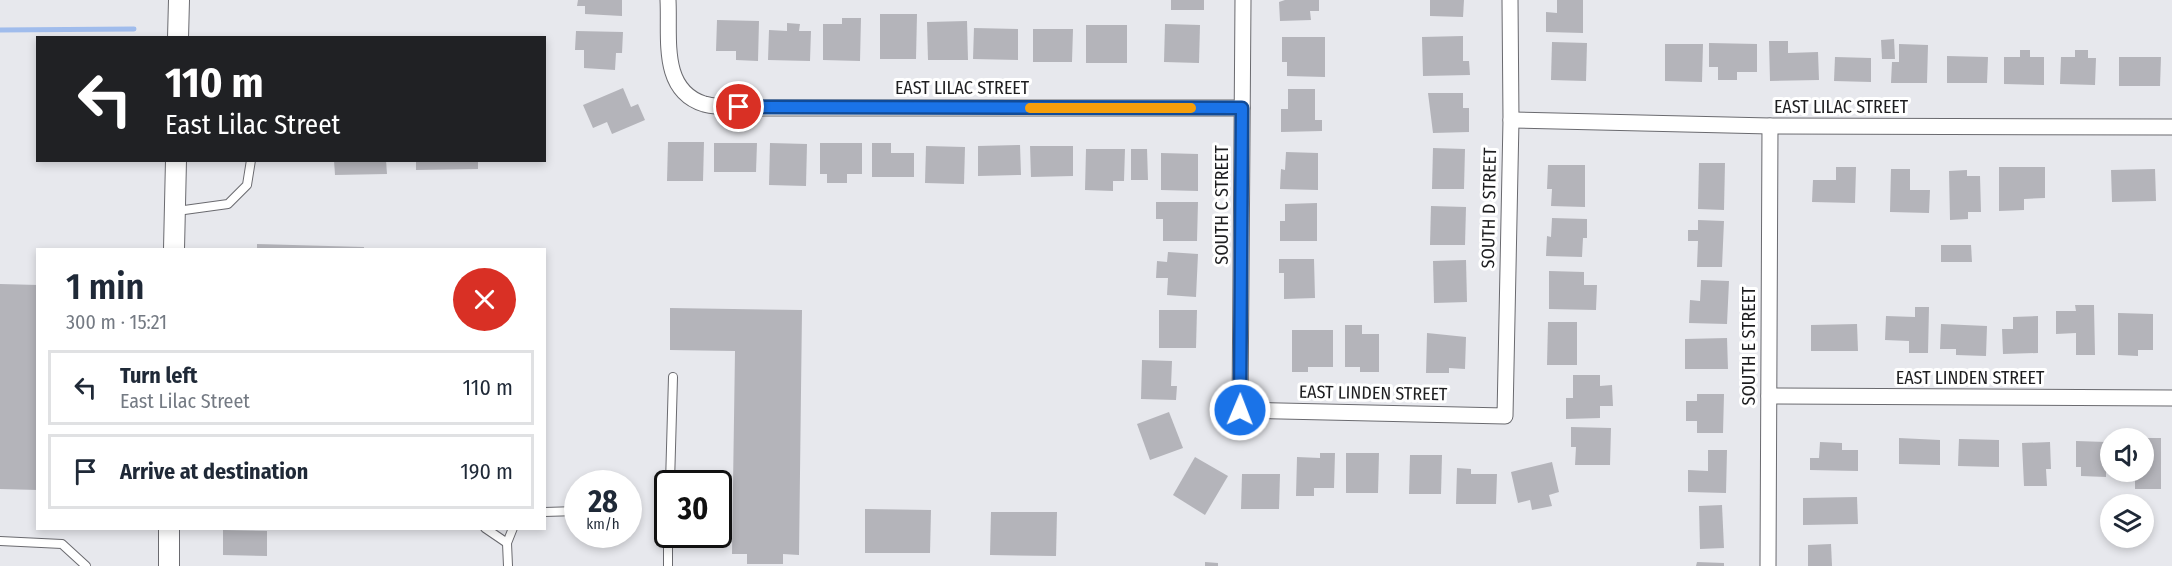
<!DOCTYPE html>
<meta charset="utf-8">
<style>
body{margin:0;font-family:"Fira Sans Condensed",sans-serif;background:#f2f2f3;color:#1f2937;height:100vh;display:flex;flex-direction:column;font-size:22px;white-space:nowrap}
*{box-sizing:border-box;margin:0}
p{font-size:20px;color:#747a83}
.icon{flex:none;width:33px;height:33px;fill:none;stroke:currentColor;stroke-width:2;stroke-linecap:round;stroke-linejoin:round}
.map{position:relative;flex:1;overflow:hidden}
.side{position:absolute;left:36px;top:248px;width:510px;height:282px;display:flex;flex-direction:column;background:#fff;border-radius:0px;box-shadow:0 3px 9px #0003}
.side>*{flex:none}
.guide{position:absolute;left:36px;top:36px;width:510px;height:126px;border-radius:0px;box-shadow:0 3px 9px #0003;background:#202124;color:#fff;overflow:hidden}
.buttons{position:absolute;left:2100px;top:428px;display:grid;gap:12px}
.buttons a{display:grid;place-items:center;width:54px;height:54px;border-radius:50%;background:#fff;box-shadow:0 3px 9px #0003;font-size:30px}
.speed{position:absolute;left:564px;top:470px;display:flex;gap:12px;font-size:30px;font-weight:700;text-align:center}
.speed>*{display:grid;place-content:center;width:78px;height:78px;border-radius:50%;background:#fff;box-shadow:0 3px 9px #0003;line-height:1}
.speed small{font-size:15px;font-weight:400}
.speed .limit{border:3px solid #111;border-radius:9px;background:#fff;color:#111}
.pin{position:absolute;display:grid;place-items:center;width:51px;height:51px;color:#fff;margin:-26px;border:3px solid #fff;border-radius:50%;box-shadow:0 2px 6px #0007}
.me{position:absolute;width:66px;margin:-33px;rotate:1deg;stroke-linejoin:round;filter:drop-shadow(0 0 4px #0008)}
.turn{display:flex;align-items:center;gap:21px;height:126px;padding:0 30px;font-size:27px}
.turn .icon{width:78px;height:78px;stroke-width:2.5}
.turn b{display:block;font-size:42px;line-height:51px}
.round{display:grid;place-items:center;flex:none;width:63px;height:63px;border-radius:32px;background:#f2f2f3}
.head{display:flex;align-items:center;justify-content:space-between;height:102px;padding:0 30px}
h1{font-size:36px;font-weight:600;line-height:45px}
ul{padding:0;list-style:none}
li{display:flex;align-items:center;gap:18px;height:75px;margin:0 12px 9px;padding:0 18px;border:3px solid #e0e1e3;border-radius:0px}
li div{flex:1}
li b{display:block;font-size:22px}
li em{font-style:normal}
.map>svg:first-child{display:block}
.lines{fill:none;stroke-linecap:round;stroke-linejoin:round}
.stream{stroke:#a0bcec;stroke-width:5}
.building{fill:#b4b4ba}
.service-casing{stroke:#6a6a6f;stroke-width:10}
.minor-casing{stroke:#6a6a6f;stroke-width:17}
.tertiary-casing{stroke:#6a6a6f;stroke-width:22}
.service{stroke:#fff;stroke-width:8}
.minor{stroke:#fff;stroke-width:15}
.tertiary{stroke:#fff;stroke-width:20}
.route-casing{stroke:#114b97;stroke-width:15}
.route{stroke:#1a73e8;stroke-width:10}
.slow{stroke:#f59e0b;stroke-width:10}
.labels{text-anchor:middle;stroke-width:6;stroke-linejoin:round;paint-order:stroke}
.street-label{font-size:18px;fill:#1e1e20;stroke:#fff}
</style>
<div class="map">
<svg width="2172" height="566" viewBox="0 0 2172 566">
<rect width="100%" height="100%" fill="#e7e8ed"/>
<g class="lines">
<!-- stream -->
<path class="stream" d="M0,30l134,-1"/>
</g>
<!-- building -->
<g class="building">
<path d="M578,0h44v16l-37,-2v-8h-8z"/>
<rect x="1171" y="0" width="33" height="10"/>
<path d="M1285,0h34v11h-9l1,9 -31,1 -1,-19z"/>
<path d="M1430,0h34l-1,17 -33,-1z"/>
<path d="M1557,0h26v33l-37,-1v-20l11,1z"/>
<path d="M880,14h37l-1,45h-36z"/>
<path d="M842,18h19l-1,43 -37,-1v-36h19z"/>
<path d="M717,20l42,1 -1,40 -22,-1v-9h-20z"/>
<path d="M967,21l1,39h-40l-1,-38z"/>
<path d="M787,23l13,1 -1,7h12l-1,30 -42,-1 1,-30 18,1z"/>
<path d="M1165,24l35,1 -1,38 -35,-1z"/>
<rect x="1086" y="25" width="41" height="38"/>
<path d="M974,28l44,1v31l-45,-1z"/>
<path d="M1033,29h40l-1,33h-39z"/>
<path d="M576,31l47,1 -1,21h-6l-1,17 -31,-2v-18h-9z"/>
<path d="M1463,36v25h6l1,14 -47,1 -1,-39z"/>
<path d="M1282,37h43v40l-38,-1v-14h-5z"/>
<path d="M1894,39l1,20h-13l-1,-19z"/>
<path d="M1769,41h19v12l30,-1 1,28 -49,1z"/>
<path d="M1552,42l35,1 -1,38 -35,-1z"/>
<path d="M1709,43l48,1v28h-20v8h-19v-13h-9z"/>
<path d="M1665,44h38l-1,38 -37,-1z"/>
<path d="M1899,44l29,1 -1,38h-36l1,-21h7z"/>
<path d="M2020,50h10v7h14v28l-40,-1v-27h16z"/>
<path d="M2075,50h13v8h8l-1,27 -35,-1 1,-27h14z"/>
<path d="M1947,56l41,1 -1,26h-40z"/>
<path d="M1835,57l36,1v24l-37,-1z"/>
<path d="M2119,57h42l-1,29h-41z"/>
<path d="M623,88l8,19 7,-3 7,16 -33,14 -5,-12 -14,6 -10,-23z"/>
<path d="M1288,89h27v31h7v11l-41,1v-23h7z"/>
<path d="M1428,93h35v15h6v24l-36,1z"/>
<path d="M668,142h36l-1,39h-36z"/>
<path d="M714,143h43l-1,29h-42z"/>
<path d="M770,143l37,1 -1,42 -37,-1z"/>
<path d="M820,143h42v31h-15v9h-20v-9h-7z"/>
<path d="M872,143h19v10h23v24h-42z"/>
<path d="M1020,145l1,30 -43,1v-30z"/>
<path d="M926,146l39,1 -1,37 -39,-1z"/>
<path d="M1030,146h43v30l-42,1z"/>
<path d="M1433,148l32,1 -1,40h-32z"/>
<path d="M1086,149h39l-1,32h-11v10l-28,-1z"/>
<path d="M1131,149h16l1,31h-17z"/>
<path d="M1286,152l32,1v37l-38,-1 1,-20 4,1z"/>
<path d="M1161,153l37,1v37l-37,-1z"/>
<path d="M334,160h52l1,14 -52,1z"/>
<path d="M416,160h62v9l-62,1z"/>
<path d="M1699,163h26l-1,47 -26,-1z"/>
<path d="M1548,165h37v42l-34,-1 1,-17h-5z"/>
<path d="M1836,167h20l-1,36 -43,-1 1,-22h23z"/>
<path d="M1999,167h46v31l-21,1v11l-25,1z"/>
<path d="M1891,169h19v21h20l-1,23 -39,-1z"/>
<path d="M2155,169l1,32 -44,1 -1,-32z"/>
<path d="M1967,170v6h13l1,36h-13v7l-18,1 -1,-49z"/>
<path d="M1156,202h42l-1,39h-34v-22h-7z"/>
<path d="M1317,203v38h-37v-20h5v-17z"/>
<path d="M1431,206l35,1 -1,38h-35z"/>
<path d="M1552,218l35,1v19h-4l-1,19 -36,-1 1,-20 4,1z"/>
<path d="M1698,220l26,1 -2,46h-25l1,-26h-10v-11h10z"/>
<path d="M257,244l107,3v2h-107z"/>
<path d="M1941,245h30l1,17h-31z"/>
<path d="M1168,252l30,2 -2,43 -29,-2 1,-17h-12l1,-17 10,1z"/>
<path d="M1279,259h35l1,39 -31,1v-26h-5z"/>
<path d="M1466,260l1,42 -33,1 -1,-42z"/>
<path d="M1549,271l35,1v13h13l-1,25 -47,-1z"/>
<path d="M1701,280l28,1 -2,43 -38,-1 1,-23 10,1z"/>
<path d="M0,284l38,1v205l-38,-1z"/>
<path d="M2075,305h19l1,50h-19v-22l-20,1v-23h20z"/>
<path d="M1915,307h14l-1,46h-19v-12l-24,-1 1,-24 29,1z"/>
<path d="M670,308l132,2 -3,245 -16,-1v10h-36v-10h-15l3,-203 -65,-1z"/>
<path d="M1159,310h38l-1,38h-37z"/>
<path d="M2118,313l35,1v36h-15v6l-20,-1z"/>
<path d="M2038,316v37l-35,1 -1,-25h11v-12z"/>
<path d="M1548,322h29v43h-30z"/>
<path d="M1857,324l1,27h-47v-26z"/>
<path d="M1941,324l46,2 -1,30 -30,-1v-6h-16z"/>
<path d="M1345,325h17v9h17v38h-19v-5h-15z"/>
<path d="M1292,330h41v37h-25v5h-16z"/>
<path d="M1427,333l39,4 -1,32 -16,-1v5h-23z"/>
<path d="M1727,338l1,31h-43v-30z"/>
<path d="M1142,360l30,1 -1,25h6l-1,14 -35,-1z"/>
<path d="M1573,375h27v11l12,-1 1,21h-13v12l-34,1v-21h7z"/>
<path d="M1697,394h27l-1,39h-26v-12h-11v-20h11z"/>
<path d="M1169,412l14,36 -33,12 -13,-36z"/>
<path d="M1571,427l40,1 -1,37h-35l1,-18h-5z"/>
<path d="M1899,438l41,2v25l-41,-1z"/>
<path d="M2144,438h17v51h-26v-18h9z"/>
<path d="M1959,439l40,1v27l-41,-1z"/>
<path d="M2076,441l30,1v35l-25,-1v-9h-5z"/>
<path d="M1820,442l22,1v7h16v21l-48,-1v-12h9z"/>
<path d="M2050,442l1,27h-5l1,17h-23l-2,-43z"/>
<path d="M1708,450h19l-1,43 -38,-1v-22l20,1z"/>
<path d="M1320,453h15l-1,35h-20v8h-18l1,-39 23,1z"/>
<path d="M1346,453h33l-1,40h-32z"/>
<path d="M1410,455h32l-1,39h-32z"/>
<path d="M1195,457l33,19 -23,39 -32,-20z"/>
<path d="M1552,462l7,30 -10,3 3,11 -20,4 -2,-10 -12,3 -7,-31z"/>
<path d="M1457,468l14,1v5h26l-1,30h-40z"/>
<path d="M1242,474h38l-1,35h-38z"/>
<path d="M1857,497l1,27 -55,1v-27z"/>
<path d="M1722,505l2,43 -24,1 -1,-43z"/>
<path d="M865,509l66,1 -1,43h-65z"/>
<path d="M991,512h66l-1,44 -66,-1z"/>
<path d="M223,530l44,1v25l-44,-1z"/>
<path d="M1831,544l1,22h-24v-21z"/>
<path d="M1205,562l13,1v3h-13z"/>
<path d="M1697,562l27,1v3h-28z"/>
</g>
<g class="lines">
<defs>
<g id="service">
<path d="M177,211l51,-7 19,-19 4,-25"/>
<path d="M670,483l3,-106"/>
<path d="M544,512l34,-1"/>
<path d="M485,528l22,15 1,23"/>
<path d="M0,541l62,3 24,22"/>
<path d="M507,543l6,-15"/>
<path d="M668,566v-32"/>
</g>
<g id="minor">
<path d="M668,0c2,38 -8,90 36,104 15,4 35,3 51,4h487"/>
<path d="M1243,0l-3,410 265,6 6,-296 -1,-120"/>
<path d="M1511,120l259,6 402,1"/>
<path d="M1769,396l403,2"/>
<path d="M1768,566l2,-440"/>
</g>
<g id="tertiary">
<path d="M178,38l1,-38"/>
<path d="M174,249l2,-89"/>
<path d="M169,566v-38"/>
</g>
</defs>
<!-- service casing -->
<use href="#service" class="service-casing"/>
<!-- minor casing -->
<use href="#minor" class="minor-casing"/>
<!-- tertiary casing -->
<use href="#tertiary" class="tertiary-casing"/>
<!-- service -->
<use href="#service" class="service"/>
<!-- minor -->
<use href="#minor" class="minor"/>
<!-- tertiary -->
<use href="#tertiary" class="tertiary"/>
</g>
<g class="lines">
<defs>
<path id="route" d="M739,107l503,1 -2,302"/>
</defs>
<!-- route casing -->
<use href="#route" class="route-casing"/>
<!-- route -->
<use href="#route" class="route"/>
<!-- slow -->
<path class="slow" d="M1030,108h161"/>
</g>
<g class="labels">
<!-- street labels -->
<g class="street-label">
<text x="962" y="94">EAST LILAC STREET</text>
<text x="1841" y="113">EAST LILAC STREET</text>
<text transform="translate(1222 205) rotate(-90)" y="6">SOUTH C STREET</text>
<text transform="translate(1489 208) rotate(-89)" y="6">SOUTH D STREET</text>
<text transform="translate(1749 346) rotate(-90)" y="6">SOUTH E STREET</text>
<text x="1970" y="384">EAST LINDEN STREET</text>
<text transform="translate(1373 393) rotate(1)" y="6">EAST LINDEN STREET</text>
</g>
</g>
</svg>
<div class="buttons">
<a><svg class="icon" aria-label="sound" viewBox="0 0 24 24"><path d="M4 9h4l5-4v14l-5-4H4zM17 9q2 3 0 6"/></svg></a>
<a><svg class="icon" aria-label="layers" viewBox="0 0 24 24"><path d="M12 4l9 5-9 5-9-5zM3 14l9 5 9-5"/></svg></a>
</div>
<div class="speed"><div>28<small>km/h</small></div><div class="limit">30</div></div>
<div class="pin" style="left:739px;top:107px;background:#d93025"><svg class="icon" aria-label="arrive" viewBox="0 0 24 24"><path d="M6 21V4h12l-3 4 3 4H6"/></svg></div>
<svg class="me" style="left:1240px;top:410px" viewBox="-20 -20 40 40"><circle r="17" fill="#1a73e8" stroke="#fff" stroke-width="3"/><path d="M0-11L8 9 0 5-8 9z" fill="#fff"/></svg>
<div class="guide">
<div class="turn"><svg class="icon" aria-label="left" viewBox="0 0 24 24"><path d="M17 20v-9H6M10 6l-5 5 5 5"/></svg><div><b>110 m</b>East Lilac Street</div></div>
</div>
<section class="side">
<div class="head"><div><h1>1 min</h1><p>300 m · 15:21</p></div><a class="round" style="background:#d93025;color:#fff"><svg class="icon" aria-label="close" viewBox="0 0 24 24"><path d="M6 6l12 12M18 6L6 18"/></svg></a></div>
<ul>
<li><svg class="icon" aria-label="left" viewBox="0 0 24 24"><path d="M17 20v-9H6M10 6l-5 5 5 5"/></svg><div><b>Turn left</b><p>East Lilac Street</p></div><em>110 m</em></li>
<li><svg class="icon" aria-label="arrive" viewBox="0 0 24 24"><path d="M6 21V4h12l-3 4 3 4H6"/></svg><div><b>Arrive at destination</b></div><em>190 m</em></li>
</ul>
</section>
</div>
